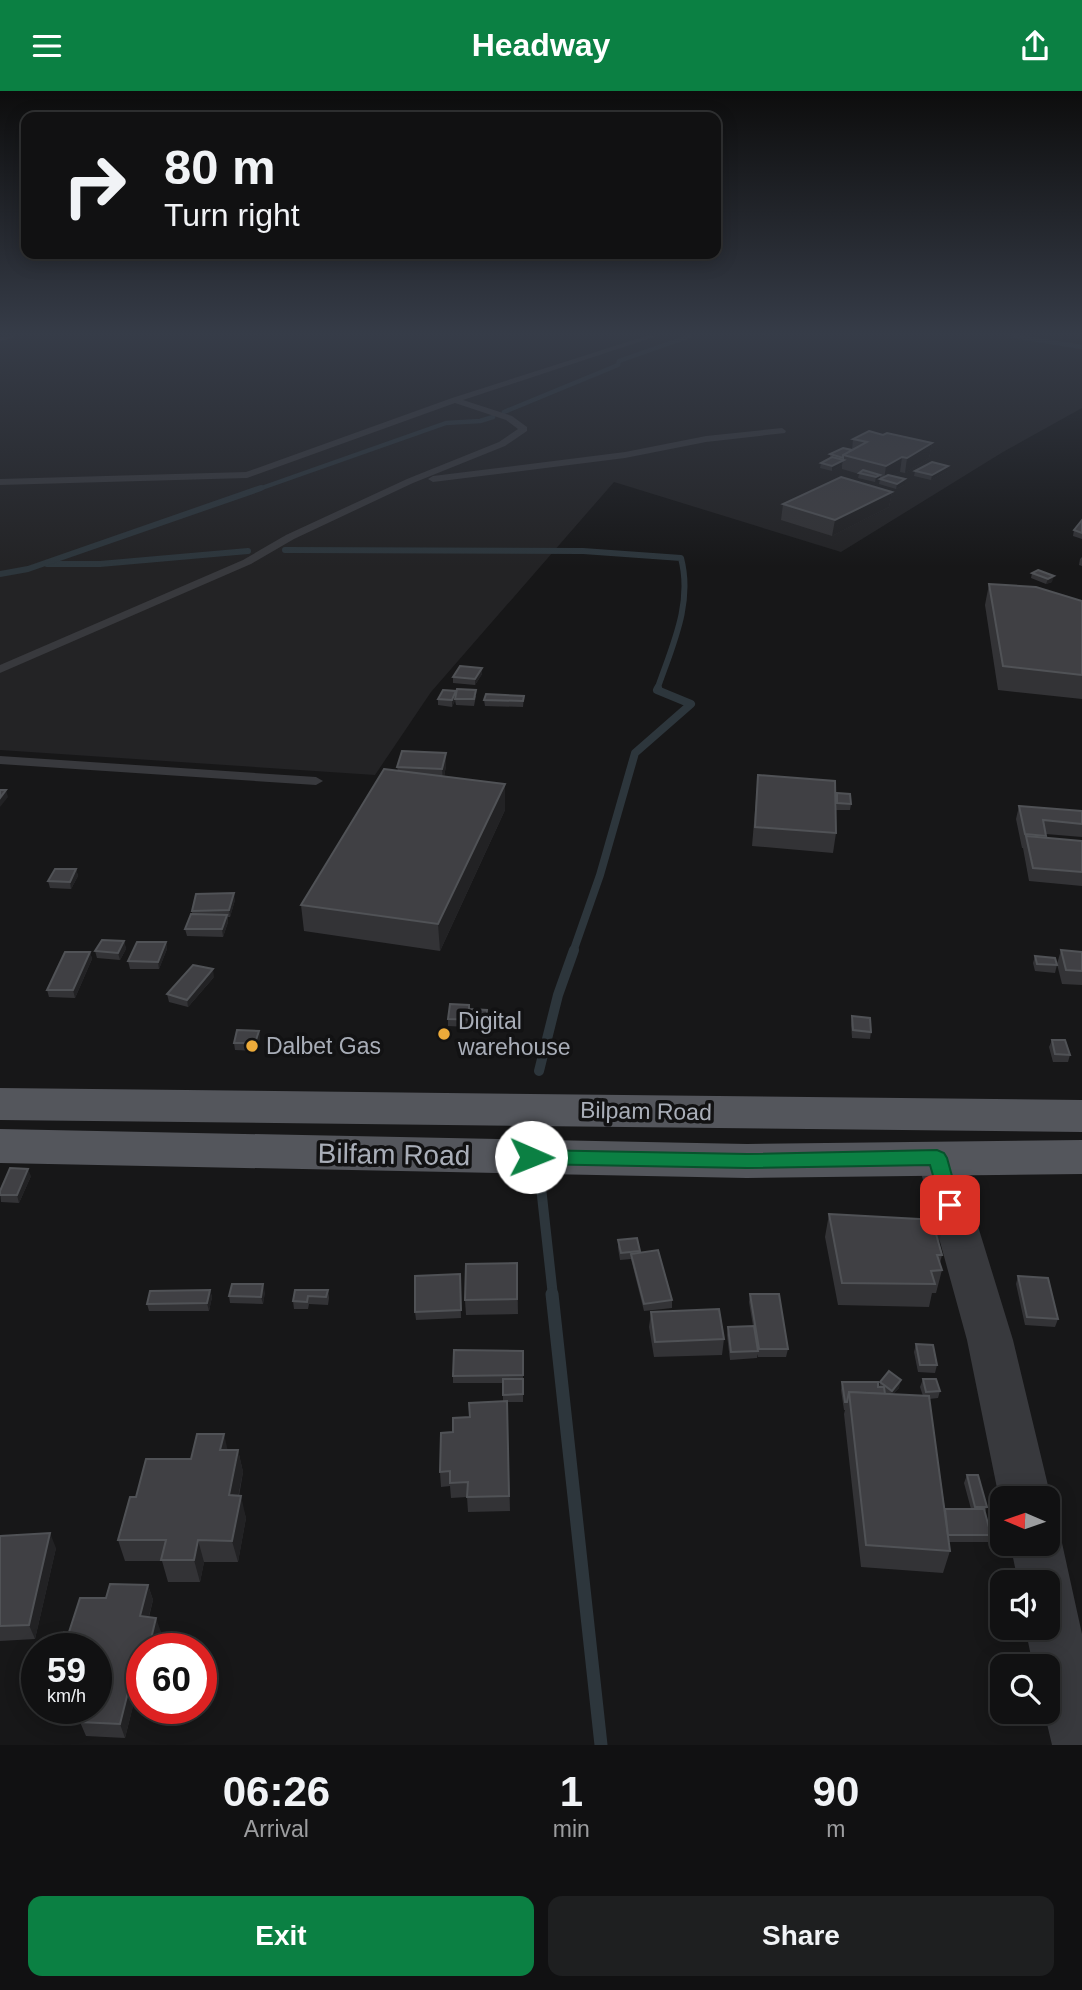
<!DOCTYPE html>
<style>
body{margin:0;font-family:Helvetica,sans-serif;background:#1e1f20;color:#f1f3f6;height:100vh;display:flex;flex-direction:column;font-size:26px;white-space:nowrap}
*{box-sizing:border-box;margin:0}
p{font-size:23px;color:#9c9d9f}
.icon{flex:none;width:38px;height:38px;fill:none;stroke:currentColor;stroke-width:2;stroke-linecap:round;stroke-linejoin:round}
.map{position:relative;height:1654px;overflow:hidden}
.details{display:flex;flex-direction:column;background:#111112;flex:1}
.details>*{flex:none}
.hud{position:absolute;left:21px;top:21px;width:700px;height:147px;border-radius:14px;box-shadow:0 4px 18px #0003,0 0 0 2px #303132;background:#111112;color:#f1f3f6;overflow:hidden}
.needle{width:46px;rotate:272deg}
.buttons{position:absolute;left:990px;top:1395px;display:grid;gap:14px}
.buttons a{display:grid;place-items:center;width:70px;height:70px;border-radius:14px;background:#111112;box-shadow:0 4px 18px #0003,0 0 0 2px #303132;font-size:35px}
.speed{position:absolute;left:21px;top:1542px;display:flex;gap:14px;font-size:35px;font-weight:700;text-align:center}
.speed>*{display:grid;place-content:center;width:91px;height:91px;border-radius:50%;background:#111112;box-shadow:0 4px 18px #0003,0 0 0 2px #303132;line-height:1}
.speed small{font-size:18px;font-weight:400}
.speed .limit{border:10px solid #d22;background:#fff;color:#111}
.pin{position:absolute;display:grid;place-items:center;width:60px;height:60px;color:#fff;margin:-30px;border-radius:14px;box-shadow:0 4px 10px #0006}
.me{position:absolute;width:77px;margin:-38px;rotate:91deg;stroke-linejoin:round;filter:drop-shadow(0 0 5px #0008)}
.turn{display:flex;align-items:center;gap:24px;height:147px;padding:0 28px;font-size:32px}
.turn .icon{width:91px;height:91px;stroke-width:2.5}
.turn b{display:block;font-size:49px;line-height:60px}
.eta{display:flex;justify-content:space-evenly;align-items:center;height:119px;text-align:center}
.eta b{font-size:42px;font-weight:700;line-height:49px}
.primary-button{display:flex;gap:14px;margin-top:auto;padding:14px 28px}
.primary-button a{flex:1;height:80px;border-radius:14px;background:#0b8043;color:#fff;font-size:28px;font-weight:700;line-height:80px;text-align:center}
.primary-button a+a{background:#1e1f20;color:#f1f3f6}
header{display:flex;justify-content:space-between;align-items:center;height:91px;padding:0 28px;background:#0b8043;color:#fff;font-size:32px;font-weight:700}
.map>svg:first-child{display:block}
.built{fill:#232325}
.lines{fill:none;stroke-linecap:round;stroke-linejoin:round}
.stream-far4{stroke:#2d363c;stroke-width:4.5}
.stream-far3{stroke:#2d363c;stroke-width:6}
.stream-far2{stroke:#2d363c;stroke-width:8}
.stream-far1{stroke:#2d363c;stroke-width:10}
.stream{stroke:#2d363c;stroke-width:13}
.lane{fill:#38393d;fill-rule:evenodd}
.street{fill:#38393d;fill-rule:evenodd}
.primary{fill:#54565c;fill-rule:evenodd}
.wall{fill:#333336}
.shaded-wall{fill:#222224}
.building{fill:#404044;stroke:#505256;stroke-width:2}
.route{fill:#0b8043;stroke:#07532c;stroke-width:2}
.poi-dot{fill:#edab3a;stroke:#121213;stroke-width:2.5}
.labels{text-anchor:middle;stroke-width:7;stroke-linejoin:round;paint-order:stroke}
.poi-label{font-size:23px;fill:#a9aeb8;stroke:#121213;text-anchor:start}
.street-label{font-size:23px;fill:#a9aeb8;stroke:#121213}
.near-street-label{font-size:28px;fill:#a9aeb8;stroke:#121213}
</style>
<header><svg class="icon" aria-label="menu" viewBox="0 0 24 24"><path d="M4 6h16M4 12h16M4 18h16"/></svg>Headway<svg class="icon" aria-label="share" viewBox="0 0 24 24"><path d="M12 15V3M7 8l5-5 5 5M5 13v7h14v-7"/></svg></header>
<div class="map">
<svg width="1082" height="1654" viewBox="0 0 1082 1654">
<rect width="100%" height="100%" fill="#171718"/>
<!-- built -->
<path class="built" d="M0,245h1082v72l-79,44 -162,100 -227,-70 -183,210 -56,83 -375,-25z"/>
<g class="lines">
<!-- stream-far4 -->
<g class="stream-far4">
<path d="M1013,245l69,11"/>
<path d="M504,321l114,-47 1,-4 71,-25"/>
<path d="M256,399l190,-67 34,-2 13,-4"/>
</g>
<!-- stream-far3 -->
<g class="stream-far3">
<path d="M285,459l298,1 98,7c12,46 -9,88 -24,132"/>
<path d="M47,473h53l148,-13"/>
<path d="M0,483l28,-5 233,-81"/>
</g>
<!-- stream-far2 -->
<path class="stream-far2" d="M573,861l27,-77 35,-122 56,-49 -34,-14 1,-2"/>
<!-- stream-far1 -->
<g class="stream-far1">
<path d="M539,980l19,-76 16,-45"/>
<path d="M540,1087l13,118"/>
</g>
<!-- stream -->
<path class="stream" d="M552,1203l49,451"/>
<!-- lane -->
<g class="lane">
<path d="M14,245l-1,2 -13,3v-4z"/>
<path d="M646,245h11l-194,64 49,16 15,11v4l-22,15 -92,37 -119,56 -43,25 -251,109v-8l243,-105 43,-25 121,-56 92,-37 19,-13 -12,-9 -51,-17 -208,75 -247,7v-6l246,-7 206,-74z"/>
<path d="M782,337l4,3 -1,2 -79,9 -81,16 -192,24 -5,-3 5,-3 192,-24 81,-16z"/>
<path d="M0,665l316,21 7,4 -7,4 -316,-21z"/>
</g>
<!-- street -->
<g class="street">
<path d="M937,1052l14,4 6,11 56,182 38,158 -3,5v-5h-45v7l-4,-7 -32,-158 -50,-182 6,-11z"/>
<path d="M1048,1432l7,2 7,18 20,91v111h-30l-8,-34h4v-45h-15l-8,-39h23v-45h-30l-8,-39h38z"/>
</g>
<!-- primary -->
<g class="primary">
<path d="M0,997l1082,12v32l-1082,-12z"/>
<path d="M0,1038l747,15 335,-4v34l-335,4 -747,-15z"/>
</g>
</g>
<!-- wall -->
<g class="wall">
<path d="M882,343l50,9 -3,15 -24,15 -5,-1 -8,4 12,9 -8,4 -17,-5 1,-5 -5,3 -17,-4 1,-4 -17,-5v-4l-10,6 -12,-3 1,-5 9,-5v-4l22,-4 1,-11z"/>
<path d="M915,380h33l-17,9 -17,-4z"/>
<path d="M892,401l-3,15 -57,29 -51,-16 2,-16z"/>
<path d="M1082,429v19l-9,-3 1,-6z"/>
<path d="M1082,466v9l-3,-1 1,-6z"/>
<path d="M1038,479l14,12 -6,2 -15,-6 1,-5z"/>
<path d="M989,493l93,17v98l-84,-9 -13,-85z"/>
<path d="M482,583l-7,11 -22,-2v-6z"/>
<path d="M476,605l-2,10 -18,-1 -1,-5 -3,7 -14,-2v-6z"/>
<path d="M524,605l-1,11 -38,-1 -1,-6z"/>
<path d="M446,675l-2,11 61,33 -65,141 -136,-20 -3,-26 97,-134 -1,-4z"/>
<path d="M758,684l78,58 -3,20 -81,-7z"/>
<path d="M837,702l14,11 -1,6h-14z"/>
<path d="M1019,715l63,5v26l-36,-3v4l36,3v45l-53,-5 -6,-33h-1l-6,-29z"/>
<path d="M76,778l2,7 -7,13 -21,-1 -2,-7z"/>
<path d="M235,809l-5,17h-2v5l-5,15 -36,-1 -2,-7 7,-15v-3z"/>
<path d="M124,850l2,8 -6,11 -23,-2 -2,-7z"/>
<path d="M166,851l1,7 -8,20h-29l-2,-8z"/>
<path d="M1061,859l21,2v33l-20,-1 -5,-20z"/>
<path d="M90,861l2,7 -17,39 -26,-1 -2,-7z"/>
<path d="M1035,865l22,9 -2,8 -20,-2 -2,-8z"/>
<path d="M214,886l-26,30 -19,-5 -2,-8z"/>
<path d="M469,914v4l18,1 -1,18 -38,-2v-7z"/>
<path d="M852,925l19,16 -1,7 -18,-1 -1,-14z"/>
<path d="M259,940l1,7 -4,13 -21,-1 -1,-7z"/>
<path d="M1052,949l18,15 -2,7h-15l-4,-15z"/>
<path d="M31,1085l-12,27 -18,-1 -1,-11z"/>
<path d="M829,1123l112,20 -2,10 3,11 -2,8 2,7 -6,23h-4l-3,14 -91,-2 -13,-68z"/>
<path d="M618,1149l22,11v2l32,47v8l-28,3 -13,-52 -11,1 -2,-12z"/>
<path d="M517,1172l1,51 -52,1 -1,-15z"/>
<path d="M460,1183l1,44 -45,2 -1,-8z"/>
<path d="M1018,1185l40,43 -3,8 -30,-2 -9,-41z"/>
<path d="M210,1199l2,7 -3,14h-60l-2,-7z"/>
<path d="M328,1199l1,8 -1,7 -19,-1 -1,5h-14l-1,-8z"/>
<path d="M265,1201l-2,12 -33,-1 -1,-7z"/>
<path d="M750,1203l38,55 -2,8h-28v-3l-1,4 -27,2 -3,-25 1,-8 25,-1 -4,-24z"/>
<path d="M651,1221l73,27 -2,16 -68,2 -5,-30z"/>
<path d="M916,1253l21,21 -2,8 -17,-1 -4,-20z"/>
<path d="M523,1260v51h-16l3,109 -42,1 -1,-15 -16,1 -1,-12 -9,1 -1,-15 13,-40 17,-15 33,-16v-18h-50v-7z"/>
<path d="M923,1288l17,12 -2,7 -9,1 16,110h26l-7,-26 3,-8 20,32 -2,5 6,23 -3,7h-39l1,9 -7,22 -82,-6 -17,-153 1,-4h-1l-3,-20 1,-8 37,5 1,-5 19,6 -6,6 30,2 -3,-9z"/>
<path d="M228,1359h10l5,22 -4,24 7,22 -8,44h-34l-4,20h-32l-6,-21h-37l-7,-21 18,-43 55,-38z"/>
<path d="M0,1445l56,12 -21,91 -35,2z"/>
<path d="M148,1494l5,15 -4,17 12,15 -3,11 -16,6v45h-6l-11,44 -39,-2 -6,-14 -24,-1 -6,-13h46l-27,-76 37,-34z"/>
</g>
<!-- shaded-wall -->
<g class="shaded-wall">
<path d="M932,352l-3,15 -24,15 2,-15z"/>
<path d="M902,366l-2,15 -16,8 2,-14z"/>
<path d="M843,369l-1,5 -10,6v-5z"/>
<path d="M948,375v5l-17,9 1,-5z"/>
<path d="M880,384v5l-5,2 1,-5z"/>
<path d="M905,388l-1,6 -8,4 1,-5z"/>
<path d="M892,401l-3,15 -57,29 3,-16z"/>
<path d="M1054,485l-2,6 -6,2 2,-5z"/>
<path d="M482,577v6l-7,11v-6z"/>
<path d="M456,600l1,6 -5,10v-7z"/>
<path d="M446,662v13l-3,16 -1,-13z"/>
<path d="M505,693v26l-65,141 -2,-27z"/>
<path d="M6,699l2,7 -8,10v-9z"/>
<path d="M76,778l2,7 -7,13 -1,-7z"/>
<path d="M234,802l1,7 -5,17 -1,-7z"/>
<path d="M227,824l1,7 -5,15 -1,-8z"/>
<path d="M124,850l2,8 -6,11 -2,-7z"/>
<path d="M166,851l1,7 -8,20 -1,-7z"/>
<path d="M90,861l2,7 -17,39 -2,-8z"/>
<path d="M213,878l1,8 -26,30 -1,-7z"/>
<path d="M259,940l1,7 -4,13 -1,-8z"/>
<path d="M28,1078l3,7 -12,27 -2,-8z"/>
<path d="M263,1193l2,8 -2,12 -2,-7z"/>
<path d="M210,1199l2,7 -3,14 -2,-8z"/>
<path d="M901,1289l-2,8 -9,10 2,-7z"/>
<path d="M224,1343l5,22 -9,-6z"/>
<path d="M238,1359l5,22 -9,45 -5,-22z"/>
<path d="M241,1405l5,22 -8,44 -6,-21z"/>
<path d="M50,1442l6,15 -21,91 -6,-14z"/>
<path d="M198,1449l6,22 -4,20 -6,-22z"/>
<path d="M148,1494l5,15 -8,31 -5,-15z"/>
<path d="M156,1527l5,14 -4,17 -7,-6z"/>
<path d="M131,1589l5,14 -11,44 -5,-14z"/>
</g>
<!-- building -->
<g class="building">
<path d="M869,340l14,4 4,-2 45,10 -25,15 -5,-1 -16,9 -43,-11 24,-13 -14,-3z"/>
<path d="M843,357l9,2 -9,5v3l-13,-4z"/>
<path d="M832,366l12,3 -12,6 -11,-3z"/>
<path d="M932,371l16,4 -16,9 -17,-4z"/>
<path d="M863,379l17,5 -4,2 -17,-4z"/>
<path d="M888,384l17,4 -8,5 -17,-5z"/>
<path d="M841,386l51,15 -57,28 -52,-16z"/>
<path d="M1082,429v13l-8,-3z"/>
<path d="M1038,479l16,6 -6,3 -16,-6z"/>
<path d="M989,493l47,3 46,14v74l-79,-9z"/>
<path d="M460,575l22,2 -7,11 -22,-2z"/>
<path d="M457,598l19,1 -2,9h-19z"/>
<path d="M443,599l13,1 -4,9 -14,-1z"/>
<path d="M486,603l38,2 -1,5 -39,-1z"/>
<path d="M402,660l44,2 -4,16 -45,-2z"/>
<path d="M384,678l121,15 -67,140 -137,-19z"/>
<path d="M758,684l77,6 1,52 -81,-6z"/>
<path d="M0,699h6l-6,8z"/>
<path d="M837,702l13,1 1,10 -14,-1z"/>
<path d="M1019,715l63,5v13l-39,-4 3,16 -21,-2z"/>
<path d="M1026,745l56,5v31l-49,-4z"/>
<path d="M55,778h21l-6,13 -22,-1z"/>
<path d="M234,802l-5,17 -37,1 4,-17z"/>
<path d="M191,823l36,1 -5,14h-37z"/>
<path d="M102,849l22,1 -6,12 -23,-2z"/>
<path d="M137,851h29l-8,20 -30,-1z"/>
<path d="M1061,859l21,2v19l-16,-1z"/>
<path d="M65,861h25l-17,38h-26z"/>
<path d="M1035,865l20,2 2,7 -20,-1z"/>
<path d="M193,874l20,4 -26,31 -20,-6z"/>
<path d="M450,913l19,1v4l18,1 -1,10 -38,-1z"/>
<path d="M852,925l18,2 1,14 -18,-2z"/>
<path d="M237,939l22,1 -4,12h-21z"/>
<path d="M1052,949h13l5,15 -15,-1z"/>
<path d="M10,1077l18,1 -11,26h-17v-4z"/>
<path d="M829,1123l108,6 4,14h-5l6,21h-5l5,15 -11,1 4,13 -93,-1z"/>
<path d="M637,1147l3,13 -19,2 -3,-13z"/>
<path d="M658,1159l14,50 -28,4 -13,-50z"/>
<path d="M517,1172v36l-52,1 1,-36z"/>
<path d="M460,1183l1,36 -46,2v-36z"/>
<path d="M1018,1185l30,2 10,41 -31,-2z"/>
<path d="M232,1193h31l-2,13 -32,-1z"/>
<path d="M210,1199l-3,13 -60,1 3,-13z"/>
<path d="M295,1199h33l-2,7 -18,-1 -1,6 -14,-1z"/>
<path d="M750,1203h29l9,55h-29z"/>
<path d="M719,1218l5,30 -69,3 -4,-30z"/>
<path d="M754,1235l4,25 -27,1 -3,-25z"/>
<path d="M916,1253l17,1 4,20h-17z"/>
<path d="M454,1259l69,1v24l-70,1z"/>
<path d="M889,1280l12,9 -9,11 -12,-9z"/>
<path d="M503,1288h20v15l-20,1z"/>
<path d="M923,1288h13l4,12 -14,1z"/>
<path d="M842,1291h36v5h6l1,7 -36,-2 -2,10h-2z"/>
<path d="M849,1301l80,4 21,155 -84,-6z"/>
<path d="M507,1310l2,95 -42,1 1,-15 -18,1v-12l-10,1 1,-39 12,-1v-14l17,-1 -1,-14z"/>
<path d="M197,1343h27l-4,16h18l-9,45 12,1 -9,45 -34,-1 -4,20h-33l5,-20h-48l12,-43h6l10,-38h45z"/>
<path d="M967,1384h11l9,32h-12z"/>
<path d="M945,1418h39l7,26h-43z"/>
<path d="M50,1442l-21,92 -29,1v-90z"/>
<path d="M110,1493l38,1 -8,31 16,2 -6,25h11l-1,6h-18v31h-11l-11,44 -40,-2 4,-13 -13,-1h25v-59h-37l5,-17h5l11,-34h26z"/>
</g>
<!-- sky -->
<linearGradient id="sky" x2="0" y2="1"><stop stop-color="#0d0d0d"/><stop offset="0.51" stop-color="#363c48"/><stop offset="1" stop-color="#363c48" stop-opacity="0"/></linearGradient>
<rect width="1082" height="476" fill="url(#sky)"/>
<!-- route -->
<path class="route" d="M531,1059l216,4 190,-4 7,3 3,5 13,47 -3,5 -7,3 -7,-3 -13,-45 -183,3 -216,-4 -7,-2 -2,-5 2,-5z"/>
<!-- markers -->
<g class="poi-dot">
<circle cx="444" cy="943" r="7"/>
<circle cx="252" cy="955" r="7"/>
</g>
<g class="labels">
<!-- poi labels -->
<g class="poi-label">
<text x="458" y="938">Digital<tspan x="458" dy="26">warehouse</tspan></text>
<text x="266" y="963">Dalbet Gas</text>
</g>
<!-- street labels -->
<g class="street-label">
<text transform="translate(646 1020) rotate(1)" y="8">Bilpam Road</text>
</g>
<!-- near-street labels -->
<g class="near-street-label">
<text transform="translate(394 1063) rotate(1)" y="10">Bilfam Road</text>
</g>
</g>
</svg>
<div class="buttons">
<a><svg class="needle" viewBox="-14 -14 28 28"><path d="M0-13l5 13h-10z" fill="#e53935"/><path d="M0 13l5-13h-10z" fill="#9c9d9f"/></svg></a>
<a><svg class="icon" aria-label="sound" viewBox="0 0 24 24"><path d="M4 9h4l5-4v14l-5-4H4zM17 9q2 3 0 6"/></svg></a>
<a><svg class="icon" aria-label="search" viewBox="0 0 24 24"><circle cx="10" cy="10" r="6"/><path d="M15 15l6 6"/></svg></a>
</div>
<div class="speed"><div>59<small>km/h</small></div><div class="limit">60</div></div>
<div class="pin" style="left:950px;top:1114px;background:#d93025"><svg class="icon" aria-label="arrive" viewBox="0 0 24 24"><path d="M6 21V4h12l-3 4 3 4H6"/></svg></div>
<svg class="me" style="left:531px;top:1066px" viewBox="-20 -20 40 40"><circle r="19" fill="#fff"/><path d="M0-13L10 11 0 6-10 11z" fill="#0b8043"/></svg>
<div class="hud">
<div class="turn"><svg class="icon" aria-label="right" viewBox="0 0 24 24"><path d="M7 20v-9h11M14 6l5 5-5 5"/></svg><div><b>80 m</b>Turn right</div></div>
</div>
</div>
<section class="details">
<div class="eta">
<div><b>06:26</b><p>Arrival</p></div>
<div><b>1</b><p>min</p></div>
<div><b>90</b><p>m</p></div>
</div>
<div class="primary-button"><a>Exit</a><a>Share</a></div>
</section>
